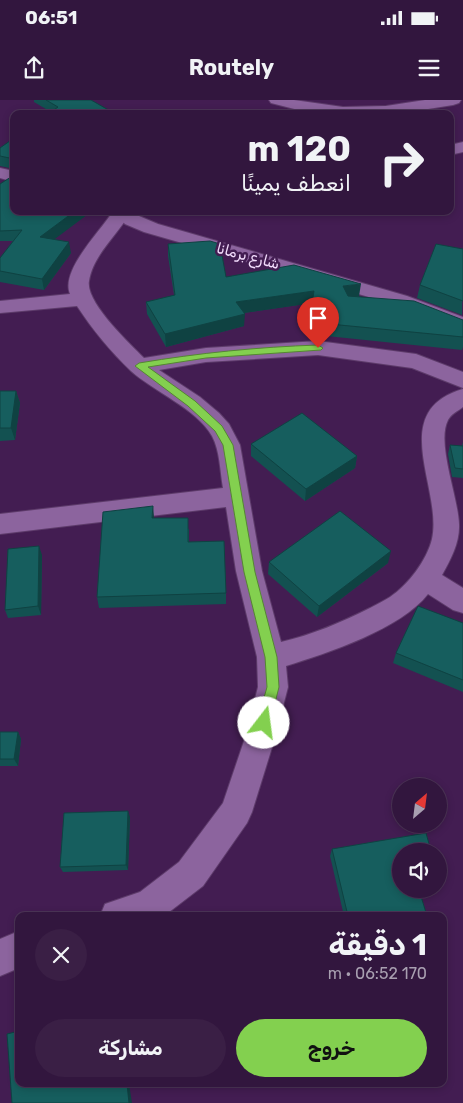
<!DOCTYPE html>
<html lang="ar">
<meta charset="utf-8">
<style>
body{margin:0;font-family:Rubik,Vazirmatn,sans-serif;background:#3a1f45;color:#f1f3f6;direction:rtl;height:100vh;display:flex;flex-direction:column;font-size:19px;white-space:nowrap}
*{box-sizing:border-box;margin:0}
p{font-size:16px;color:#a89fb0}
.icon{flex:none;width:28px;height:28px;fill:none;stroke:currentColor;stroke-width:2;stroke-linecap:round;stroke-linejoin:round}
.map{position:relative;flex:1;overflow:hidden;direction:ltr}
.drawer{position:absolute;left:15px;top:812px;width:432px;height:175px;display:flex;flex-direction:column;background:#32163e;border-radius:10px;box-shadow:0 2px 8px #0003,0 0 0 1px #4d3558;direction:rtl}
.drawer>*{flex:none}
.banner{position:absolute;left:10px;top:10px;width:444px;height:105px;border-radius:10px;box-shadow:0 2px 8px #0003,0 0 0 1px #4d3558;direction:rtl;background:#32163e;color:#f1f3f6;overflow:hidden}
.needle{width:32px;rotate:28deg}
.fabs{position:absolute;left:392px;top:678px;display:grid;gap:10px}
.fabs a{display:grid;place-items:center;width:55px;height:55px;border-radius:50%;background:#32163e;box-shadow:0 2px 8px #0003,0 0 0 1px #4d3558;font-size:25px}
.pin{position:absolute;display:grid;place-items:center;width:42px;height:42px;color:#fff;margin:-51px -21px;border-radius:50% 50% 50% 0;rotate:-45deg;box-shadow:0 0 5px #0007}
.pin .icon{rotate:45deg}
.me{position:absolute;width:55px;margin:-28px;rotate:15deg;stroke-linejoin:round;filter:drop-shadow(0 0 4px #0008)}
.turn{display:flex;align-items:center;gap:18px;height:105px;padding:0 20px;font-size:22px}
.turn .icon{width:65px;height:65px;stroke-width:2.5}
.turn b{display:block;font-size:35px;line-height:42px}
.round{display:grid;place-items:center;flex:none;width:52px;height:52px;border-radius:26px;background:#3a1f45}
.headline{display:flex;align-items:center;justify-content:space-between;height:85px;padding:0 20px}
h1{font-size:30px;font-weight:700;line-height:38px}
.cta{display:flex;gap:10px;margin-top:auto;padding:10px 20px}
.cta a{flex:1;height:58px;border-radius:30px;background:#83d04f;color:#111;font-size:20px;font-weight:700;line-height:58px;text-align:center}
.cta a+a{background:#3a1f45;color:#f1f3f6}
.status{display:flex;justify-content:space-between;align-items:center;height:35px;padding:0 25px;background:#32163e;direction:ltr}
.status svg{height:14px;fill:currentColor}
header{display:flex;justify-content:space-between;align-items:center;height:65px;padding:0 20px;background:#32163e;font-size:22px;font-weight:700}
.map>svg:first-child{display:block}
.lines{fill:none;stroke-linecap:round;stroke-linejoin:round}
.street-casing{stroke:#5d3b6a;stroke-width:2}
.secondary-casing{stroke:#5d3b6a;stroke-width:2}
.street{fill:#8c649e;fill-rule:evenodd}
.secondary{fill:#8c649e;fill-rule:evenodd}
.wall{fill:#135151}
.shaded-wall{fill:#0f4242}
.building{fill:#165e5e;stroke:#0f4242}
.route{fill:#83d04f;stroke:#558733}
.labels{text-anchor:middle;stroke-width:5;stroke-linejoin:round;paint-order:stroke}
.far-street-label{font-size:15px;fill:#f3ddfd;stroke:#431d52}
</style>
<div class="status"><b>06:51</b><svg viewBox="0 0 49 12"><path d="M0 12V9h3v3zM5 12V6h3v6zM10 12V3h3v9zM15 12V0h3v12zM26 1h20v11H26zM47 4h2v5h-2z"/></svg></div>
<header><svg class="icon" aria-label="menu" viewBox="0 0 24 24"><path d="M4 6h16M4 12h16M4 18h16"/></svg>Routely<svg class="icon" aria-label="share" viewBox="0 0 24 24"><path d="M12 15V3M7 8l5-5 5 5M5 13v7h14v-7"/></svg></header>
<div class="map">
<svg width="463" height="1003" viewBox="0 0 463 1003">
<rect width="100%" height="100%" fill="#431d52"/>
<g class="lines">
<defs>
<g id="street">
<path d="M0,68l14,3v11l-14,-4z"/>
<path d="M113,111l18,1c-13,22 -38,43 -42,69 -4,21 41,63 55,77l62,-10 112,-7 98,13 47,18v16l-51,-20 -94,-13 -112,7 -47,8 41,27 19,16 10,11 11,21 22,126 19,71c31,-7 61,-20 89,-34 7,-4 14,-7 20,-11 18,-12 37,-37 42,-58 11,-50 -46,-128 31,-150v18c-5,4 -12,7 -15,13 -12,23 10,76 11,104 1,18 -8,35 -17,51l21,13v25l-10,-3 -25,-16c-27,35 -100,59 -142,72l2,21 -14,54 -22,71 -5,11 -44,63 -39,30h-64l5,-12 35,-12 39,-30 44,-59 21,-62 14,-54 -1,-30 -21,-86 -10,-64 -226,27v-20l223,-26c-3,-17 -3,-37 -11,-52 -15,-27 -59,-45 -81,-65 -20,-19 -39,-42 -54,-65l-77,7v-12l70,-7c-10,-24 31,-63 43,-83z"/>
<path d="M19,831v37l-19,8v-37z"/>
</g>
<g id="secondary">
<path d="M269,0h25l49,7 43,-1 39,-6h36l-2,3 -6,2 -56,9h-83l-43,-11z"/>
<path d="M463,42v10l-13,3v-10z"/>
<path d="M113,111h20l6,5 19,8 249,72 56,21v15l-70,-28 -249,-72 -19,-8z"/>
</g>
</defs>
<!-- street casing -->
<use href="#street" class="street-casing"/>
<!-- secondary casing -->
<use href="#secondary" class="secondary-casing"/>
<!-- street -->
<use href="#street" class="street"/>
<!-- secondary -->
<use href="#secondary" class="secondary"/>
</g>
<!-- wall -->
<g class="wall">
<path d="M34,0h57l21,12 1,2h-65l3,-2 -17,-10z"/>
<path d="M14,38v31l-14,-3v-18z"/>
<path d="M0,84l92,27 -38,28 17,14 -27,37 -44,-8v-24l13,-17h-13z"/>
<path d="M168,144l58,33 133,19h-2l106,24v27l-1,3 -155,-16 5,-31 -68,10v13l-78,21 -19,-33 -1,-12 28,-7 -6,-39z"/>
<path d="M463,149l-1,66 -45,-17 3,-13z"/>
<path d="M0,291h16l4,12 -5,37 -15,1z"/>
<path d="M463,342v36l-11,-1 -4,-23 2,-9 12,1z"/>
<path d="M251,344l106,12 -2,12 -50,33 -54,-45z"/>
<path d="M154,418l35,11v13l37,51v11l-127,4 -2,-11z"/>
<path d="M42,455l-1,60 -33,3 -3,-8z"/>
<path d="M269,462l119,1 -71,54 -49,-43z"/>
<path d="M463,523v69l-70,-29 3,-10z"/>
<path d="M0,632h18l3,7 -3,27h-18z"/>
<path d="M130,717l-2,53 -65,2 -3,-5z"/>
<path d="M332,749l88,44 7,23h-83l-14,-60z"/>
</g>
<!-- shaded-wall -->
<g class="shaded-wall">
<path d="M75,111h17l-49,37 -3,-11z"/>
<path d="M69,142l2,11 -27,37 -2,-11z"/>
<path d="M361,184l-2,12 -17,3 1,-13z"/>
<path d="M314,191l-1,12 -77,11v-12z"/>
<path d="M245,214l-1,12 -78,21 -1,-13z"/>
<path d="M16,291l4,12 -5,37 -4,-12z"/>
<path d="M357,356l-2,12 -50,33 1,-12z"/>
<path d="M153,406l1,11 -1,13 -1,-12z"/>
<path d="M39,446l3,9 -1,60 -3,-9z"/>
<path d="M391,451l-3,12 -71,54 2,-11z"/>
<path d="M18,632l3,7 -3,27 -4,-7z"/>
<path d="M128,711l2,6 -2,53 -2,-5z"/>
<path d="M127,984h2l3,19h-3z"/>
</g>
<!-- building -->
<g class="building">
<path d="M46,0h45l21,12 -4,2h-60l10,-7z"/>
<path d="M14,38v21l-14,-3v-8z"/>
<path d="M14,75v36h61l-35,26 29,5 -27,37 -42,-8v-13l22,-28 -22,1v-47z"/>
<path d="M210,141l10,3 6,33 68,-12 67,19 -18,2 5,10 66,5 49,19v17l-154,-15 5,-31 -78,11 9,12 -80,20 -19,-32 29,-7 -7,-51z"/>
<path d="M436,144l27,5v52l-43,-16z"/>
<path d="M0,291h16l-5,37h-11z"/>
<path d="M302,313l55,43 -51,33 -55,-45z"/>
<path d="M450,345l13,1v23l-8,-1z"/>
<path d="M153,406l-1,12h36v24l36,-1 2,52 -129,4 6,-85z"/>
<path d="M340,411l51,40 -72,55 -50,-44z"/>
<path d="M39,446l-1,60 -33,4 3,-61z"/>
<path d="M418,506l45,17v57l-67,-27z"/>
<path d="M0,632h18l-4,27h-14z"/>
<path d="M128,711l-2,54 -66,2 4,-54z"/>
<path d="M426,733l5,18h-30v38h21l-2,4 7,23h-79l-16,-67z"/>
<path d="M19,931v53h108l2,19h-117l-5,-69z"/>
</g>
<!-- route -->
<path class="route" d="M318,245l5,3 -2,2 -115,8 -58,9 47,34 27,25 11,19 22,127 22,85 2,30 -9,36 -2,4 -4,2 -5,-2 -2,-4 10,-36 -2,-30 -21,-85 -21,-127 -8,-14 -27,-25 -53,-40 4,-3c60,-10 119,-16 179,-18z"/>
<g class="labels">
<!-- far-street labels -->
<g class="far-street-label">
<text transform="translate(248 156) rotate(15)" y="5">شارع برمانا</text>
</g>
</g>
</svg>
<div class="fabs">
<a><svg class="needle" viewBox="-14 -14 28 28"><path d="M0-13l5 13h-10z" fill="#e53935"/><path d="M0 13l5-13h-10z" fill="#a89fb0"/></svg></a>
<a><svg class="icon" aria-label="sound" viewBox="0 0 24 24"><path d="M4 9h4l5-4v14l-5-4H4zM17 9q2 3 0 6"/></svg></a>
</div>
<div class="pin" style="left:318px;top:248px;background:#d93025"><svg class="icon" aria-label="arrive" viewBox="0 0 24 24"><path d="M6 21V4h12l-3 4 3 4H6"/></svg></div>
<svg class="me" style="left:264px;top:623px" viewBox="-20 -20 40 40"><circle r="19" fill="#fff"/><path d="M0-13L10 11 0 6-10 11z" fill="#83d04f"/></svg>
<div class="banner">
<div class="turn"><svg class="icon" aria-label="right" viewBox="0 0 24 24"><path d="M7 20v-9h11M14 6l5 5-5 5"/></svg><div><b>120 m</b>انعطف يمينًا</div></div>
</div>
<section class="drawer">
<div class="headline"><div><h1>1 دقيقة</h1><p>170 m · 06:52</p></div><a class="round"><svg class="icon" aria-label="close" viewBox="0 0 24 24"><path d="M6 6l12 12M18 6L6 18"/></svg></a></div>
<div class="cta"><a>خروج</a><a>مشاركة</a></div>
</section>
</div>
